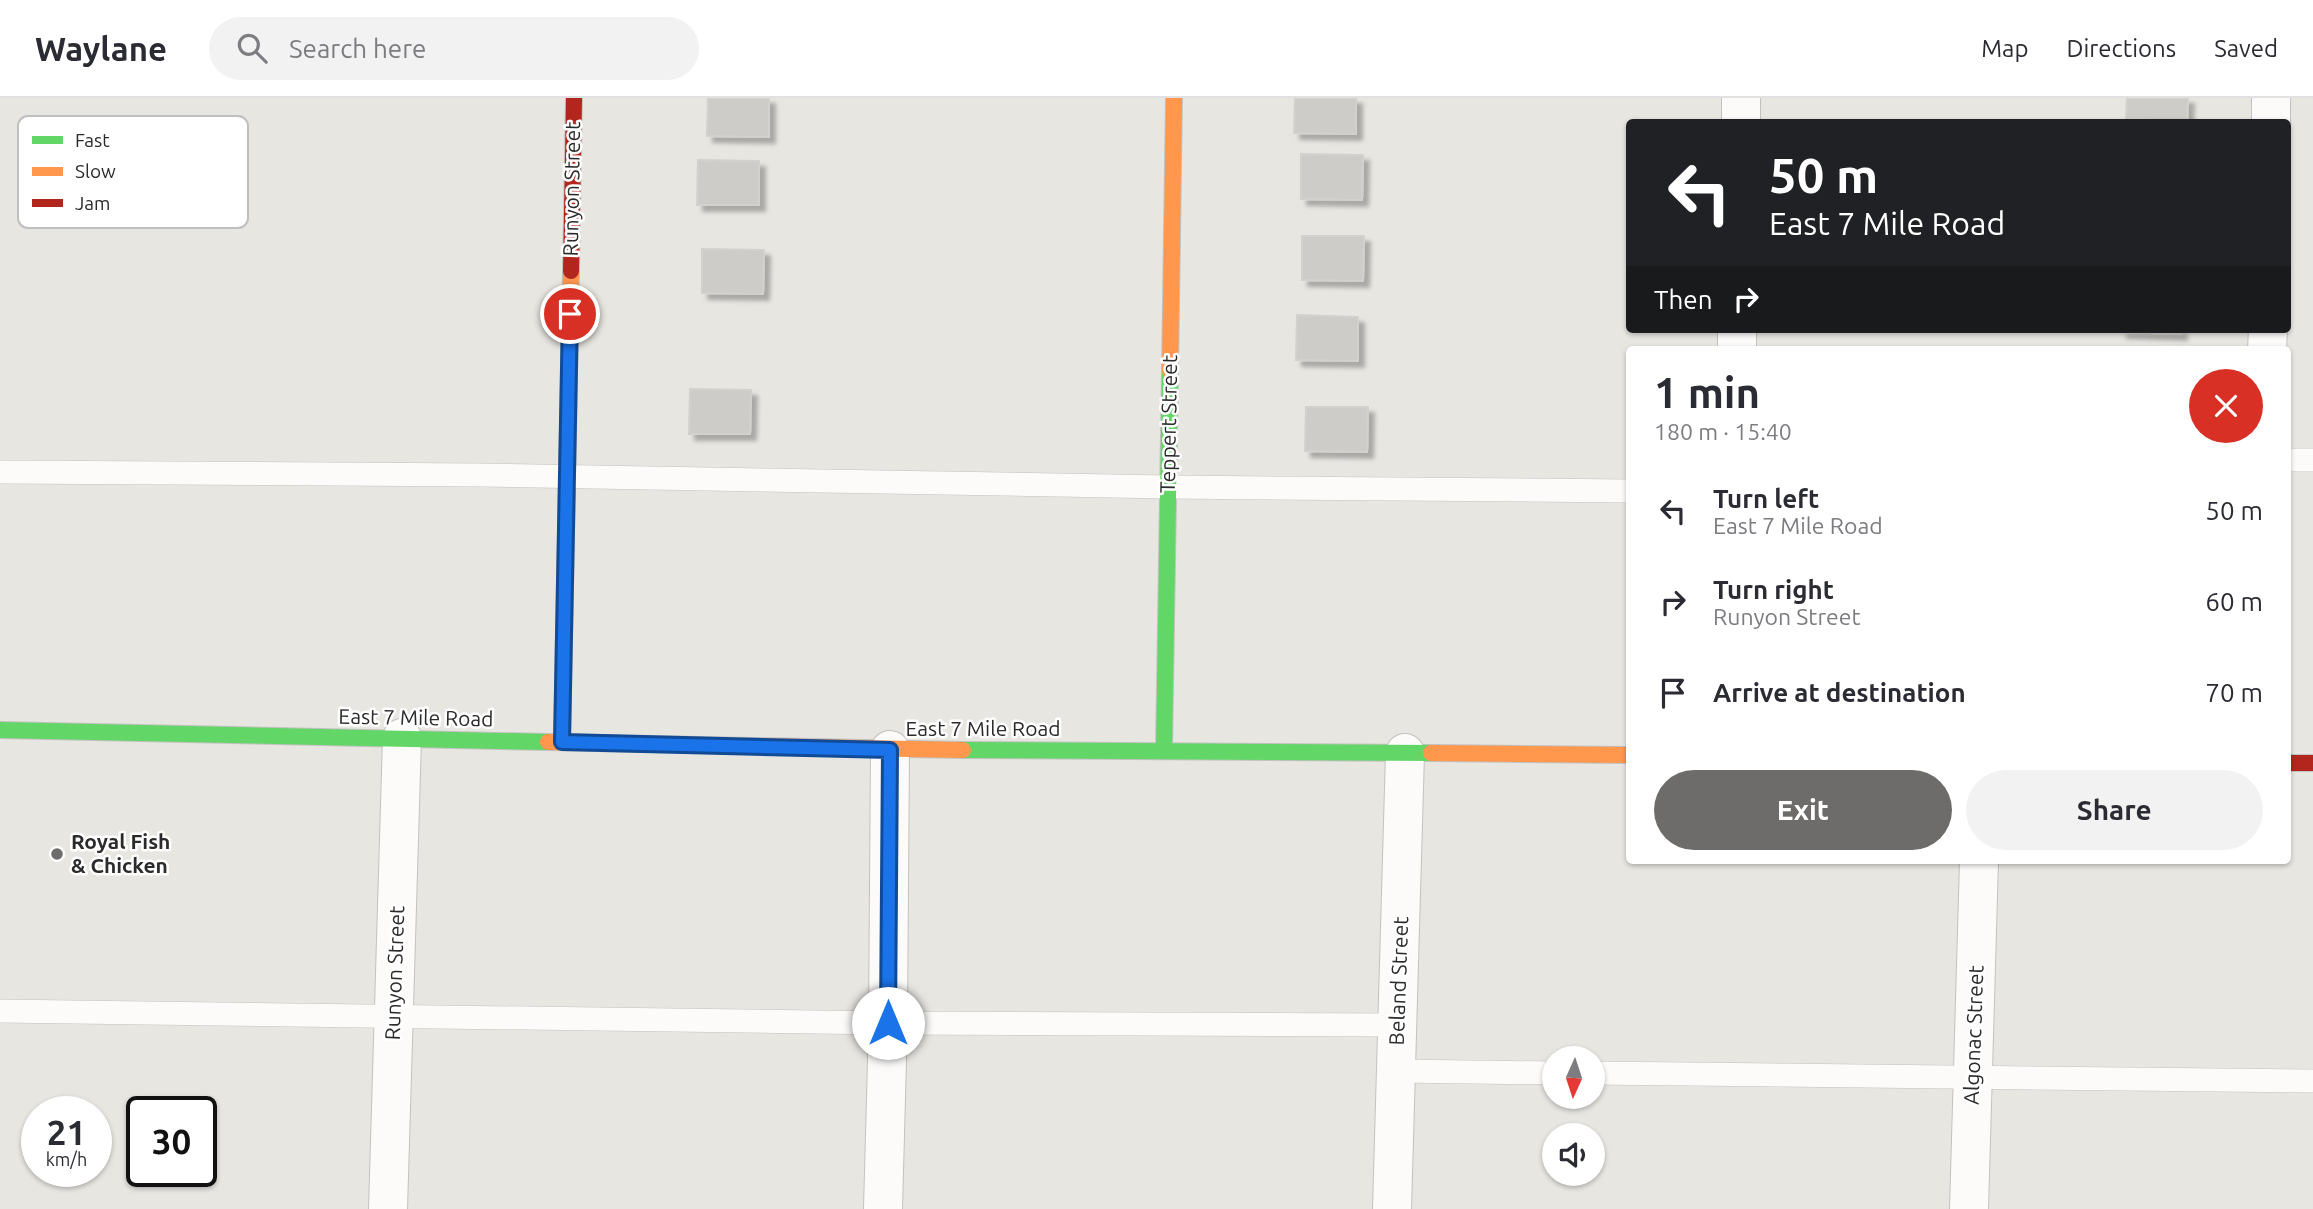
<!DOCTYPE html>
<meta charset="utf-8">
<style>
body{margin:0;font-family:Ubuntu,sans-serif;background:#f2f2f3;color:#2b2b33;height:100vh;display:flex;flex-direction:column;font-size:26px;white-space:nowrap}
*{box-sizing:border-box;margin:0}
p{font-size:23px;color:#7c7c81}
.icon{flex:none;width:38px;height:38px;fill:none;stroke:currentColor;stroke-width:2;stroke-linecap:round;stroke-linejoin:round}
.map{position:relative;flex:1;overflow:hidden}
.sheet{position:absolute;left:1626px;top:248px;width:665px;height:518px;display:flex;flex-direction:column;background:#fff;border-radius:7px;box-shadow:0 2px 5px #0004}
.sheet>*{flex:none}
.hud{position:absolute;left:1626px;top:21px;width:665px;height:214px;border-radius:7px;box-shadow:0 2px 5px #0004;background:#202124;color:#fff;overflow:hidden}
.needle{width:46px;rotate:183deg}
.controls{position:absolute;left:1542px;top:948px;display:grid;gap:14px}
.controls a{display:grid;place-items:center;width:63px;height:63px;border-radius:50%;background:#fff;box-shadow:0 2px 5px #0004;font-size:35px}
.speed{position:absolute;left:21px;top:998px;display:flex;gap:14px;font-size:35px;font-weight:700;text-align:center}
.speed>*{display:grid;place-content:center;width:91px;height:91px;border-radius:50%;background:#fff;box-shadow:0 2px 5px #0004;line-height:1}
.speed small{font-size:18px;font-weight:400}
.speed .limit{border:4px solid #111;border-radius:10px;background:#fff;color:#111}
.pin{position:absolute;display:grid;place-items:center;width:60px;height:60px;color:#fff;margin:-30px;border:4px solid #fff;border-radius:50%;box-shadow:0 2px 7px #0007}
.me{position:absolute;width:77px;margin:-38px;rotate:0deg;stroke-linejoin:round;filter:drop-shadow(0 0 5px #0008)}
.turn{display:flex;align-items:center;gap:24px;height:147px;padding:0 28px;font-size:32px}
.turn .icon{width:91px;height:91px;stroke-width:2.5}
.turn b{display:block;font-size:49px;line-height:60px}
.then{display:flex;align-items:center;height:66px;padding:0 28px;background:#0003;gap:14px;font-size:26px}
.round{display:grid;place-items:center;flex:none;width:74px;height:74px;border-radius:37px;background:#f2f2f3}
.summary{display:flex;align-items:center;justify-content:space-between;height:119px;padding:0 28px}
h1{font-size:42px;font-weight:700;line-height:52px}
.button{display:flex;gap:14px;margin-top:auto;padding:14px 28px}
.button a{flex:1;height:80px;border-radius:42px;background:#6d6c6b;color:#fff;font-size:28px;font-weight:700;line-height:80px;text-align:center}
.button a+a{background:#f2f2f3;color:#2b2b33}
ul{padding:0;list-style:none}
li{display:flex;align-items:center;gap:21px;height:91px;padding:0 28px}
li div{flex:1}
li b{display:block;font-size:26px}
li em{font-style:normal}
header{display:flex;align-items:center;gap:42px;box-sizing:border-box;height:98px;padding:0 35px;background:#fff;border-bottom:2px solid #e1e1e2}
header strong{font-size:33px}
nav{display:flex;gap:38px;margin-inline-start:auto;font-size:24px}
.search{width:490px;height:63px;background:#f2f2f3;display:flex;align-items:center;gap:18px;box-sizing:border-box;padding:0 24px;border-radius:38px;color:#7c7c81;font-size:26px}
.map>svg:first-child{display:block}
.building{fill:#cdccc8;stroke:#d3d1cd;stroke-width:2;filter:url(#shadow)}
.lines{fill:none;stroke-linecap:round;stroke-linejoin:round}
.lane-casing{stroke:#c2c2c1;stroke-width:24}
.street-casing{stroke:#c2c2c1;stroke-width:40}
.fast-casing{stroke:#c2c2c1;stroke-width:18}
.slow-casing{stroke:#c2c2c1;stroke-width:18}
.jam-casing{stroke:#c2c2c1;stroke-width:18}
.lane{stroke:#fcfbfa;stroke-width:23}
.street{stroke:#fcfbfa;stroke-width:38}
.fast{stroke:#63d668;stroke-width:16}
.slow{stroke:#ff974d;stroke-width:16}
.jam{stroke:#b3261e;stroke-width:16}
.route-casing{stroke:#114b97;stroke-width:18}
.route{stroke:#1a73e8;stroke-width:12}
.poi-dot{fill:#6d6c6b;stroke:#fff;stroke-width:2.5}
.labels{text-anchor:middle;stroke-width:5;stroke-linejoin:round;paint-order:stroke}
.street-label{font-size:21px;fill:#2b2b2b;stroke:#fff}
.poi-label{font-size:21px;font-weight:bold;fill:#2b2b2b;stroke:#fff;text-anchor:start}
.key{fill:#fff;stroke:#bfbfbf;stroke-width:2}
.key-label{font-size:19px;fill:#2b2b2b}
</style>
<header>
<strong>Waylane</strong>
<div class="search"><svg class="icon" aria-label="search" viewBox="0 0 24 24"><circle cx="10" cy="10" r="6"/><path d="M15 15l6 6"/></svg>Search here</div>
<nav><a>Map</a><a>Directions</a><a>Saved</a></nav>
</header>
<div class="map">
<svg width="2313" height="1111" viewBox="0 0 2313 1111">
<defs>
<filter id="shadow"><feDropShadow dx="6" dy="6" stdDeviation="2" flood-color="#0004"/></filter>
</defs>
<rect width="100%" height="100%" fill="#e8e6e1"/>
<!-- building -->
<g class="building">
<path d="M708,0h61v39l-62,-1z"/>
<path d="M1295,0h61v36l-62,-1z"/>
<path d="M2127,0h61l-1,23 -61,-2z"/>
<path d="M1301,56l62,1 -1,45 -61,-1z"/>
<path d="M698,62l61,1v44h-62z"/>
<path d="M1302,138h62l-1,45 -61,-1z"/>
<path d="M702,151l62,1 -1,44 -61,-1z"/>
<path d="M1297,217l61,2v44l-62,-1z"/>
<path d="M2121,231h60v5l-60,-2z"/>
<path d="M690,291l61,1 -1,44h-61z"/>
<path d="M1306,309h62l-1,45 -62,-1z"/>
</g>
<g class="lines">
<defs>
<g id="lane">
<path d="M2287,362h26"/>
<path d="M0,374l483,3 685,12 461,4"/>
<path d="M0,913l888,12 510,2"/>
<path d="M1396,973l158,2"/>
<path d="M1592,975l721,8"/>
</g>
<g id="street">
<path d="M1741,24v-24"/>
<path d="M2271,24v-24"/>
<path d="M1737,252v-21"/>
<path d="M2267,252l1,-21"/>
<path d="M388,1111l14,-471"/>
<path d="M883,1111l5,-186 2,-273"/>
<path d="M1392,1111l13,-456"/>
<path d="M1969,1111l10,-348"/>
</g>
<g id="fast">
<path d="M0,632l548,12"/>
<path d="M963,652l468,3"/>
<path d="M1164,652l6,-379"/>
</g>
<g id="slow">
<path d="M1170,273l4,-273"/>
<path d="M548,644l415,8"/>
<path d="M562,644l9,-471"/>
<path d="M1431,655l198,2"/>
</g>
<g id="jam">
<path d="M571,173l3,-173"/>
<path d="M2287,665h26"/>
</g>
</defs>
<!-- lane casing -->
<use href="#lane" class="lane-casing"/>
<!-- street casing -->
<use href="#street" class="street-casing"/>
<!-- fast casing -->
<use href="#fast" class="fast-casing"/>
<!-- slow casing -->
<use href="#slow" class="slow-casing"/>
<!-- jam casing -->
<use href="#jam" class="jam-casing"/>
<!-- lane -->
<use href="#lane" class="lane"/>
<!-- street -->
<use href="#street" class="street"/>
<!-- fast -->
<use href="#fast" class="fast"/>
<!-- slow -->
<use href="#slow" class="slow"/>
<!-- jam -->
<use href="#jam" class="jam"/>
</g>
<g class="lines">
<defs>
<path id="route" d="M570,216l-8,428 328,8 -2,273"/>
</defs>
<!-- route casing -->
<use href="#route" class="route-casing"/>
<!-- route -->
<use href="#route" class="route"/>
</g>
<!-- markers -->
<circle class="poi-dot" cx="57" cy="756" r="7"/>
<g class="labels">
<!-- street labels -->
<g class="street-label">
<text transform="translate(572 91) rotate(-89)" y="7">Runyon Street</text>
<text transform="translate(1169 326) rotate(-89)" y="7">Teppert Street</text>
<text transform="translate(416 620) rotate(1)" y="7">East 7 Mile Road</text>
<text x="983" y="638">East 7 Mile Road</text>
<text transform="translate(395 875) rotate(-88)" y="7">Runyon Street</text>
<text transform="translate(1399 883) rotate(-88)" y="7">Beland Street</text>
<text transform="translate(1974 937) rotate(-88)" y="7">Algonac Street</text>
</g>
<!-- poi labels -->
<g class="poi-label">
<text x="71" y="751">Royal Fish<tspan x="71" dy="24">&amp; Chicken</tspan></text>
</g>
</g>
<!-- legend -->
<rect x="18" y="18" width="230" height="112" rx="10" class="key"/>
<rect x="32" y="38" width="31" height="8" fill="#63d668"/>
<rect x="32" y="69" width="31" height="9" fill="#ff974d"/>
<rect x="32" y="101" width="31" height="8" fill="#b3261e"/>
<g class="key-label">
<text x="75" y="49">Fast</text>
<text x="75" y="80">Slow</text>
<text x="75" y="112">Jam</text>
</g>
</svg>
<div class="controls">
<a><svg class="needle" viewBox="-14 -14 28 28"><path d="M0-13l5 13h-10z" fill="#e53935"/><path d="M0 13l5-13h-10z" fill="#7c7c81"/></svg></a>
<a><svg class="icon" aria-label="sound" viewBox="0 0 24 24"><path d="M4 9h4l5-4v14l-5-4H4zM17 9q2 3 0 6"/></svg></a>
</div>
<div class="speed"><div>21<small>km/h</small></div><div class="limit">30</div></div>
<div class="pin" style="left:570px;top:216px;background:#d93025"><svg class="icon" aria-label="arrive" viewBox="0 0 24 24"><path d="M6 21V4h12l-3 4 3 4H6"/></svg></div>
<svg class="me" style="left:888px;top:925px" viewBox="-20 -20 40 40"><circle r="19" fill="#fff"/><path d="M0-13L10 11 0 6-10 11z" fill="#1a73e8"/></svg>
<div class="hud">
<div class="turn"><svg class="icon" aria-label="left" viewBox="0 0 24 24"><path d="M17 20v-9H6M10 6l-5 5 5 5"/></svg><div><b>50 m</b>East 7 Mile Road</div></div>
<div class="then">Then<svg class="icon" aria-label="right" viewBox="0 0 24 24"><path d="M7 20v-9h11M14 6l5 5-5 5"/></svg></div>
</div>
<section class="sheet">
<div class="summary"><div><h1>1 min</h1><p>180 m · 15:40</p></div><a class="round" style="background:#d93025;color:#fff"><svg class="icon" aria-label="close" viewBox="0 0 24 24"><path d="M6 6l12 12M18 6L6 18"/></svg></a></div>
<ul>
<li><svg class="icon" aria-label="left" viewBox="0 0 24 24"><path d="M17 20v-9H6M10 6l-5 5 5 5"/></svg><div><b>Turn left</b><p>East 7 Mile Road</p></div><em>50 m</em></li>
<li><svg class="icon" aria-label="right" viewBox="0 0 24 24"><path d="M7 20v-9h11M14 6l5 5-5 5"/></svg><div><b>Turn right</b><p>Runyon Street</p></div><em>60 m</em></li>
<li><svg class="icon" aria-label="arrive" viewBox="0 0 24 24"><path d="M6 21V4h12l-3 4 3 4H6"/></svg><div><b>Arrive at destination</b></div><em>70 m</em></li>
</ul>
<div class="button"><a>Exit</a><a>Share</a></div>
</section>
</div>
